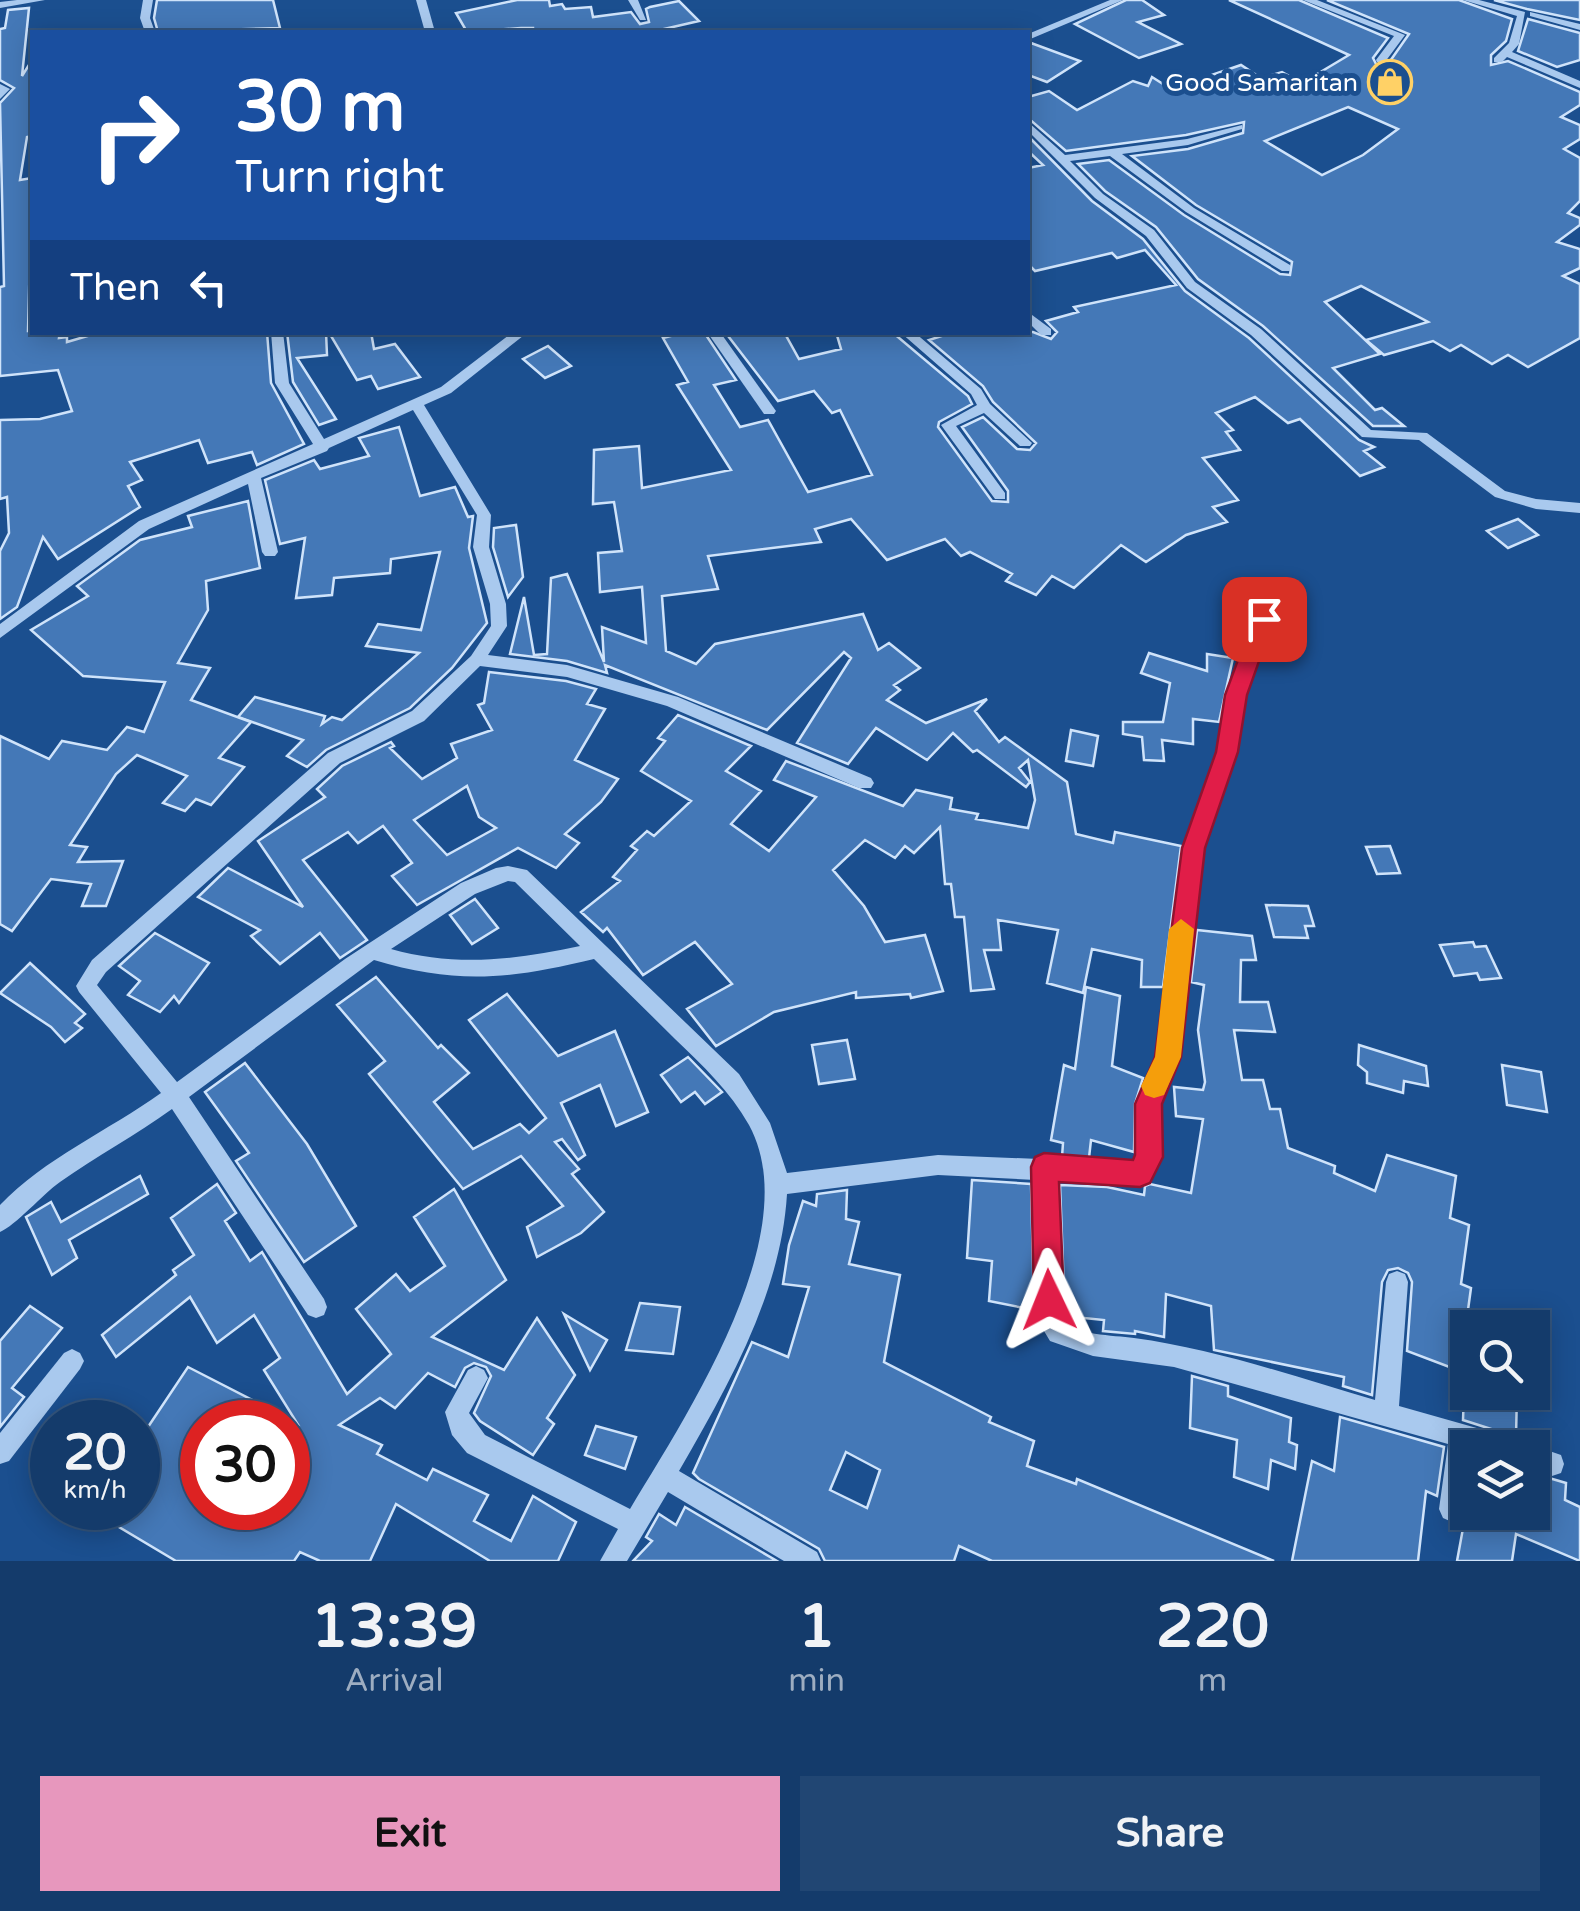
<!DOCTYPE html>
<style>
body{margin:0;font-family:"Varela Round",sans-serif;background:#214673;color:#f1f3f6;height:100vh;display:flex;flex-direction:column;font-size:38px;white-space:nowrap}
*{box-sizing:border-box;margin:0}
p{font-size:32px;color:#9dadc1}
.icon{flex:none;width:55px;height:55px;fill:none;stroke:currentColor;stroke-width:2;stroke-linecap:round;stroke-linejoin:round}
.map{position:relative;height:1561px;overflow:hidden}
.side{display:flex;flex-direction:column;background:#143b6b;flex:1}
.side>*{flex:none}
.hud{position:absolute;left:30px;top:30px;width:1000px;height:305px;border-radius:0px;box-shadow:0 5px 25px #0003,0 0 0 2px #33557e;background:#1a4fa0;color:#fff;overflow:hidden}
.controls{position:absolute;left:1450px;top:1310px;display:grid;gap:20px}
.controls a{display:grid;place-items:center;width:100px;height:100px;border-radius:0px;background:#143b6b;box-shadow:0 5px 25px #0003,0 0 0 2px #33557e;font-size:50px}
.speed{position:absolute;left:30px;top:1400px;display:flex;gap:20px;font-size:50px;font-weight:700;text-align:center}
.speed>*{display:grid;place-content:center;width:130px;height:130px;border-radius:50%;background:#143b6b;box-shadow:0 5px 25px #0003,0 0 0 2px #33557e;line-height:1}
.speed small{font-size:25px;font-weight:400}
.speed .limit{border:15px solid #d22;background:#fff;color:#111}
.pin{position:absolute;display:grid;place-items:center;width:85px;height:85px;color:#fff;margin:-42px;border-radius:20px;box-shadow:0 5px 15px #0006}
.me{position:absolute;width:110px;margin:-55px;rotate:358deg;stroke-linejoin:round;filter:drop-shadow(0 0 8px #0008)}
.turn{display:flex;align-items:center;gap:35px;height:210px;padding:0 40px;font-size:45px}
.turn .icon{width:130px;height:130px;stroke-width:2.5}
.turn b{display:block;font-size:70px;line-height:85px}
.then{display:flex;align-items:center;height:95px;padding:0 40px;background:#0003;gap:20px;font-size:38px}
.eta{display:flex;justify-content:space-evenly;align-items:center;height:170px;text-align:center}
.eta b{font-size:60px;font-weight:700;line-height:70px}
.primary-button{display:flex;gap:20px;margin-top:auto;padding:20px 40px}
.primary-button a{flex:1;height:115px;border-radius:0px;background:#e797bd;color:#111;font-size:40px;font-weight:700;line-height:115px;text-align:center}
.primary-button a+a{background:#214673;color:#f1f3f6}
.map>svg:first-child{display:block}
.building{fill:#4478b7;stroke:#cfe3fa;stroke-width:2.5;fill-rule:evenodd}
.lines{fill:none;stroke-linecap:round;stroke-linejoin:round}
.minor{fill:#a9c9ee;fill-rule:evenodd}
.route{fill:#e11d48;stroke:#92132f;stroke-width:2.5}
.slow{fill:#f59e0b}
.labels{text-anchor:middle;stroke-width:10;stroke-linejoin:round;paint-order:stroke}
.far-poi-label{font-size:25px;fill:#fff;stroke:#1b4f8f;text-anchor:end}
</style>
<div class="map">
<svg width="1580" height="1561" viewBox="0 0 1580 1561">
<rect width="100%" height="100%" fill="#1b4f8f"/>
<!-- building -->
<g class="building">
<path d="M157,0h116l7,28 -122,4 -4,-14z"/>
<path d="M517,0h32l1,6 12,-2 3,5 26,-2 2,10 38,-5 9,12 9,-2 -3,-13 4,-2 29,-6 20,20 -48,11h-118v-4h-12l-54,4 -11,-19z"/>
<path d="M1126,0h16l22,15 -26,7 43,22 -42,14 -64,-34z"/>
<path d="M1229,0h70l89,38 -15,20 4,8 11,-2 21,-30 -82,-34h132l53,19 -6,22 -15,14v10l17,-4 72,31v13l-19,12 19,8v14l-16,10 16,9v43l-12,12 12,5v7l-23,17 23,7v19l-17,8 17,8v54l-52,29 -20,-12 -16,9 -31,-19 -11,6 -17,-10 -49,14 -18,-15 62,-18 -67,-36 -36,16 55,52 -47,14 42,42 7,-2 22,18h-31l-110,-100 -65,-47 -42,-52 -51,-36 -27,-27 31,-4 75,55 96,59 10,1 2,-13 -96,-57 -64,-49 56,-7 55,-16 1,-11 -58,13 -120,16 -38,-33v-21l21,-6 28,19 56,-29 15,5 4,-9 19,12 70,-24 20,13 21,-6 20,11 47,-28zM1348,107l50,22 -35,26 -41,20 -57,-34z"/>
<path d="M1494,0h86v20l-53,-11z"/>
<path d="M29,8l-7,68 10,-16v76l-5,1 -7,43 12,-2 -4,153 32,1 -1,6 8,-1v5l34,-10h166l4,51 33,61 -47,21 -5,-13 -44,11 -9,-23 -69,22 12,18 -14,6 12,21 -82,52 -15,-22 -26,70 -17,12v-68l9,-18 -2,-36 -7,2v-79l40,-1 32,-8 -14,-41 -58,6v-89l4,-1 -4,-183 14,-15 -14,-8v-51l5,-1 3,-18z"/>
<path d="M1528,19l52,14v27l-23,7 -39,-16z"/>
<path d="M1031,43l49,18 -33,21 -19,-7z"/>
<path d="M1028,136l64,65 51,38 42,52 64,47 110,102 15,7 -10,4 20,16 -24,9 -60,-57 -12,4 -33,-26 -39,16 17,17 -7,2 14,18 -37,8 35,42 -25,7 14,15 -41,13 -40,27 -25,-17 -47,43 -22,-12 -16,19 -30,-14 6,-7 -42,-22 -9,4 -16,-17 -58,21 -36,-41 -36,10 6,13 -113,14 10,33 -56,7 4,55 30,13 19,-20 148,-30 15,36 11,-7 31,25 -26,17 6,5 -13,10 39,23 61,-24 -12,12 24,31 6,-5 62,45 9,52 37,9 2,-11 66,14 -18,141h-22l1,-27 -50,-11 -9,44 -36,-10 11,-53 -60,-10 3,30h-17l10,39 -23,2 -7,-74h-9l-4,-33h-6l-5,-57 -26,26 -9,-7 -10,12 -30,-18 -32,30 31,36 21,36 40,-7 18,56 -32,7 -1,-4 -54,4v-6l-82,20 -58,34 -29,-37 45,-25 -37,-42 -52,33 -36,-47 -4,4 -22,-20 39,-31 -7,-4 24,-27 -6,-4 16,-15 7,5 37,-35 -50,-30 24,-30 -7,-3 20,-23 73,31 -25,25 35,20 -30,33 38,27 47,-54 -42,-17 12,-19 117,45 13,-16 36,8 -2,11 28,5 -2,5 52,9 7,-28 -7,-40 -9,8 11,14 -4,5 -49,-37 -4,2 -20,-19 -26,27 -51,-32 -28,36 -51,-21 54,-85 -7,-6 -77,78 -162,-65 2,8 -40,-12 -57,-7 14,-57 10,58 13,-1 4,-76 16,-4 37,88 -2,-35 44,16 -4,-56 -42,5 -2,-39 24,-2 -8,-49 -21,2 1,-54 45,-4 3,42 89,-18 -54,-85 11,-3 -25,-44 23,-6h18l32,48 -22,5 26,42 28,-7 40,72 64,-17 -32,-65 -8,3 -18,-22 -36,10 -53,-69h59l15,27 42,-10 -5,-17h56l76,64 4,8 -33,18 -1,5 54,74 16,1v-11l-46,-64 21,-10 34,32 13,1 6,-7 -43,-41 -10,-16 -54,-46 25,-8h79l18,7 6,-7 -11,-11 32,-9 -4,-5 102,-22 -31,-35 -28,8 -5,-5 -77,18 -7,-7v-96l15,-3 -15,-14z"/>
<path d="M287,332h39l1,23 -30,3 39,61 -17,6 -26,-43z"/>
<path d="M352,332h19l3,17 21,-5 25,33 -42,12 -7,-13 -14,4 -26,-44z"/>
<path d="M548,346l23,20 -26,12 -22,-19z"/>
<path d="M399,427l21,69 35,-9 13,30 5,-1 -4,32 18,75 -35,45 -42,40 -84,42 -19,17 -20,-11 16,-16 -65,-23 17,-20 70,19 -3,8 10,-7 10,3 77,-67 -53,-7 12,-22 43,6 19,-78 -49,7 -1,14 -56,5 -2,17 -36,3 9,-60 -25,6 -15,-64 49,-20 6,9 49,-13 -10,-18z"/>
<path d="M248,501l12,67 -54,13 2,29 -30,53 32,5 -19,32 60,22 -32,36 25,9 -33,38 -15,-6 -11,12 -22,-8 24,-27 -50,-21 -21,19 -46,71 17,2 -9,15 45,-1 -17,45h-24l9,-22 -40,-5 -39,52 -12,-7v-188l49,23 13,-18 45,9 20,-23 17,5 21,-50 -82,-6 -52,-46 57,-34 -11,-10 63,-46 52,-13 -4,-11z"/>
<path d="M1518,519l20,16 -30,13 -21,-17z"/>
<path d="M516,525l7,52 -15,20 -15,-50 1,-19z"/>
<path d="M1149,653l58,18v-17l26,4 -14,64 -26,-3v25l-31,-4 2,21 -20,-1 -2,-23 -19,-3v-12h40l7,-39 -29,-10z"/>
<path d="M489,672l77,9 30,8 -9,15 18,5 -30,51 43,19 -17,23 -36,32 14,9 -23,25 -38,-20 -101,57 -25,-29 20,-13 -29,-37 -25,17 -10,-11 -45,28 64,80 -27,18 -20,-25 -40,31 -29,-28 9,-6 -62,-33 30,-29 75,39 -45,-66 67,-44 -8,-8 25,-23 49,-24 3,4 -4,2 32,31 35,-21 -6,-14 41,-14 -14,-25 6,-2zM467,786l12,31 17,11 -49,27 -33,-35z"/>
<path d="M1071,730l27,6 -5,30 -27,-5z"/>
<path d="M1390,846l10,27 -23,1 -11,-27z"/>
<path d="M475,899l23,29 -26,16 -22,-29z"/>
<path d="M1266,905l42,1 6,20h-9l3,12 -34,-1z"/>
<path d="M1197,930l55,6 4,24h-15l-1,42h28l7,30 -41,-2 8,50h21l7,29h10l8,39 47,18 -1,7 41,18 12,-36 69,21 -6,42 19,7 -8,59 10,4 -7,51 4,35 -61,-23 5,-69 -4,-9 -10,-5 -10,2 -6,12 -10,113 -29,-9 1,-9 -130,-27 -3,-44 -45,-12 -2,43 -29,-6v3l-32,-3 1,-11 -39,-4 -5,-131 47,2 37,8 1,-9 5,-2 41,9 12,-74 -27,-3 -2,-29 29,3 2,-8 -7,-52 6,-45 -13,-3z"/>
<path d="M155,933l54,30 -30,40 -5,-7 -14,16 -32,-17 12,-14 -21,-15z"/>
<path d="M1473,942l2,5 11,-1 15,32 -21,2 -3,-7 -23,3 -14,-31z"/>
<path d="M30,963l55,51 -10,9 7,5 -17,14 -14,-15 -51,-34z"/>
<path d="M376,977l62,71 3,-3 28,28 -35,29 39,47 47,-25 9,9 17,-15 -77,-98 38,-26 51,62 57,-25 33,81 -32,14 -16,-41 -39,18 24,52 -7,5 -16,-21 -7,3 24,27 -7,5 32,38 -23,21 -44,24 -10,-30 36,-21 -42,-50 -58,33 -94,-115 16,-13 -48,-56z"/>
<path d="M1086,987l34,9 -8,70 31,12 -8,26 -1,48 -43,-12 -2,18 -27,-1 1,-14 -12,-3 13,-75 11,4z"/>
<path d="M847,1040l8,39 -36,5 -7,-39z"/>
<path d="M1359,1045l67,21 2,20 -24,-5 -1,12 -36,-10v-11l-9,-7z"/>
<path d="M688,1057l34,35 -17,12 -10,-12 -14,10 -20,-27z"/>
<path d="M245,1063l62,81 49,82 -52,36 -68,-101 13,-8 -44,-61z"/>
<path d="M1502,1065l39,7 6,40 -40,-7z"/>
<path d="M140,1176l8,18 -79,46 8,18 -25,17 -26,-58 25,-15 10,20z"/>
<path d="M972,1180l59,4 3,126 -45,-9 3,-40 -25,-3z"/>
<path d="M217,1184l19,29 -11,8 25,40 12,-9 85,142 44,-40 -35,-45 40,-35 14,17 35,-25 -31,-49 40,-28 52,91 -74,57 72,33 33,-52 38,57 -28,43 7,6 -21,31 -53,-34 -6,-8 17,-37 -5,-9 -12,-4 -9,5 -10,19 -27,-14 -33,35 -15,-10 -41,27 43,20 -5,9 50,26 6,-11 55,26 -14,26 37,20 22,-45 43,26 -18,39h-68l-94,-57 -26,57h-50l-20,-9 -6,9h-118l-89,-53h51v-66l50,-75 109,56 -33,-53 16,-12 -26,-43 -37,28 -27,-46 -74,60 -14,-22 74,-60 -3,-5 21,-15 -23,-37zM202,1422h86v86h-86z"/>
<path d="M847,1190l-1,29 13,3 -10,42 51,11 -16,87 107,55 -2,5 45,19 -7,25 49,18 1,-5 197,82h-282l-33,-15 -5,15h-129l-6,-12 -120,-70 -6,-6 59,-131 36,15 21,-70 -26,-3 6,-39 14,-44 13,5 1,-12zM846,1452l34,18 -13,38 -37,-18z"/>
<path d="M640,1303l40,4 -7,47 -47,-4z"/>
<path d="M30,1306l32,22 -50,60 12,9 -24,30v-86z"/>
<path d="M564,1314l43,26 -17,30 -9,-19z"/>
<path d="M1192,1376l36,10v10l63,22 -2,24 8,3 -2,24 -24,-9 -3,29 -34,-12 3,-37 -47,-12z"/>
<path d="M1464,1392h53l-1,45 -53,-17z"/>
<path d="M1340,1417l104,30 -7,49 -11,-5 -8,70h-126l20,-100 22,10z"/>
<path d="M596,1426l40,11 -11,32 -40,-14z"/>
<path d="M1532,1473l34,10 -1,17 15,7v54l-64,-27 -4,27h-55l9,-49h66z"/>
<path d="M685,1507l92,54h-144l19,-20 -6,-4 13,-23 17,11z"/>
</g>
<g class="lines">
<!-- minor -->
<g class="minor">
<path d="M17,0h28l-45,8v-6z"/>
<path d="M143,0h10l-3,18 5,14h-10l-5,-14z"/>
<path d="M416,0h10l9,32h-10z"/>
<path d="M628,0h10l8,20h-6z"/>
<path d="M1110,0h13l-95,40v-6z"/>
<path d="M1303,0h14l88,35 -20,27h-8l-1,-2 18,-24z"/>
<path d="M1463,0h16l46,12 -6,32 -7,8 68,29v7l-73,-31 -5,5h-8v-4l15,-15 8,-27z"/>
<path d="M1530,12l50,12v6l-50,-14z"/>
<path d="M0,84l10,5 -10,10z"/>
<path d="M1028,122l37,33 122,-16 55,-14v4l-54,16 -66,9 72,54 96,57v6h-8l-96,-59 -76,-56 -40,5 33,33 51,36 41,52 66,47 110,101 56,3 78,58 31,8 44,4v10l-44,-4 -41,-12 -76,-57 -57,-3 -111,-102 -64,-47 -41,-52 -51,-38 -67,-67z"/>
<path d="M1028,312l23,17v6h-10l-13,-13z"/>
<path d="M271,332h12l6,51 35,56 117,-52 72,-55h15l-77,61 -27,12 67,110 -2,32 17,57 1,22 -19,29 79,10 111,32 193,81 3,5 -3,5h-12l-192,-82 -100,-29 -87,-11 -56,55 -84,42 -234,209 -9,13 80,97 168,-123 116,-76 35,-15 12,-2 19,4 212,204 31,49 17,50 151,-18 101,4 6,-2 8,3 81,3 4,-7 1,-52 19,-47 27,-210 33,-96 10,-56 28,-76 2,-4h12l2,4 -28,76 -8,56 -33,96 -25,210 -19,47 1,53 -12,24 -8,3 -84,-3 5,137c14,18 52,17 73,20 82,11 162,39 241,62l11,-118 3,-8 8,-3 8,3 3,8 -9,124 106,30 9,3 3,9h-49v35l-7,35 -9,4 -9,-4 -4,-9 9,-65 -274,-77 -81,-11 -43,-15 -12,-20 -3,-141 -97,-5 -151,19c-6,100 -59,192 -108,277l138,81 4,9h-37l-116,-69 -41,69h-27l18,-32 -151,-76 -15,-18 -7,-23 23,-42 8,-4 8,4 4,8 -19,35 16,22 145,74c55,-92 178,-276 119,-384 -19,-34 -46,-59 -74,-86 -27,-27 -54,-53 -81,-80 -83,20 -137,26 -220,1l-185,137 135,202 3,8 -3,8 -8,3 -8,-3 -136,-206c-36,26 -75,47 -112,73 -17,12 -45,44 -60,50v-27c45,-47 108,-74 161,-112l-82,-101 -3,-6 16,-26 236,-207 84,-42 59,-55 20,-30 -1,-22 -17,-57 4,-32 -64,-105 -84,38 -2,3 -66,27 17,74 -3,4h-10l-3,-4 -14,-68 -99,45 -149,109v-14l139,-103 174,-77 -38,-61zM508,881l7,1 65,64c-64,14 -125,21 -189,3l84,-55z"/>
<path d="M707,332h13l56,79 -2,3h-10z"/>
<path d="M900,332h14l67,57 9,15 42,39 -2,3h-10l-36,-33 -28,13 49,67v6h-10l-54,-74 36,-20 -6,-11z"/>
<path d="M72,1349l8,4 4,8 -4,8 -71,92 -9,3v-31l64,-80z"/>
<path d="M1532,1445l29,10 3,9 -3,9 -9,3 -20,-7v-21h-7z"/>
</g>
</g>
<!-- route -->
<path class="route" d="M1264,612l10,7 -27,76 -9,57 -33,96 -24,209 -19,47 1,53 -13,26 -10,4 -81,-5 5,118 -4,11 -11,4 -11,-4 -4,-11 -3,-133 4,-10 9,-4 89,7 2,-5v-51l20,-47 27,-209 34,-96 9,-57 28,-76z"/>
<!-- slow -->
<path class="slow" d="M1181,919l13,10 -13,128 -17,38 -10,3 -9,-3 -4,-9 14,-29 14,-128z"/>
<!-- icons -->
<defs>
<symbol id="shop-ring" viewBox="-11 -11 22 22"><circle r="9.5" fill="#1b4f8f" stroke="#ffd166" stroke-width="1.5"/><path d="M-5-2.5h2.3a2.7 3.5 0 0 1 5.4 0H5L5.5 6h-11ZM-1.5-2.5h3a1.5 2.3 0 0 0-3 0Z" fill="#ffd166"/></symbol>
</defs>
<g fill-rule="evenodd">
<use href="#shop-ring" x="1365" y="57" width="50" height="50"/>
</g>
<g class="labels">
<!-- far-poi labels -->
<g class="far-poi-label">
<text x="1358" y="91">Good Samaritan</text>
</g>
</g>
</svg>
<div class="controls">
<a><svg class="icon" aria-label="search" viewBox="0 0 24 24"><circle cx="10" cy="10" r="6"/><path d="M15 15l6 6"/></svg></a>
<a><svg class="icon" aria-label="layers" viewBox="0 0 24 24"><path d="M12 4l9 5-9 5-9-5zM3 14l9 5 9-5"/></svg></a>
</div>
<div class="speed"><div>20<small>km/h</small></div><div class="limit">30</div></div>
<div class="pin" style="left:1264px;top:619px;background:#d93025"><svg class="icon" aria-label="arrive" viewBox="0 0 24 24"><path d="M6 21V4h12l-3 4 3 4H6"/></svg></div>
<svg class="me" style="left:1049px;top:1300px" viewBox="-20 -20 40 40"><path d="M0-17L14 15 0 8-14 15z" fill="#e11d48" stroke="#fff" stroke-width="4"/></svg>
<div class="hud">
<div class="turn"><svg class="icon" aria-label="right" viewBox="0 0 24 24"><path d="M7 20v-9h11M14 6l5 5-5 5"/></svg><div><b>30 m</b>Turn right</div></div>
<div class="then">Then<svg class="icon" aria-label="left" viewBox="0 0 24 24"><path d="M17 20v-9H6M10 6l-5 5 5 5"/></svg></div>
</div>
</div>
<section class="side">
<div class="eta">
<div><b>13:39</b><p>Arrival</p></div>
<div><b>1</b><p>min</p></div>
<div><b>220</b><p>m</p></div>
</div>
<div class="primary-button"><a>Exit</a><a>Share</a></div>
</section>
